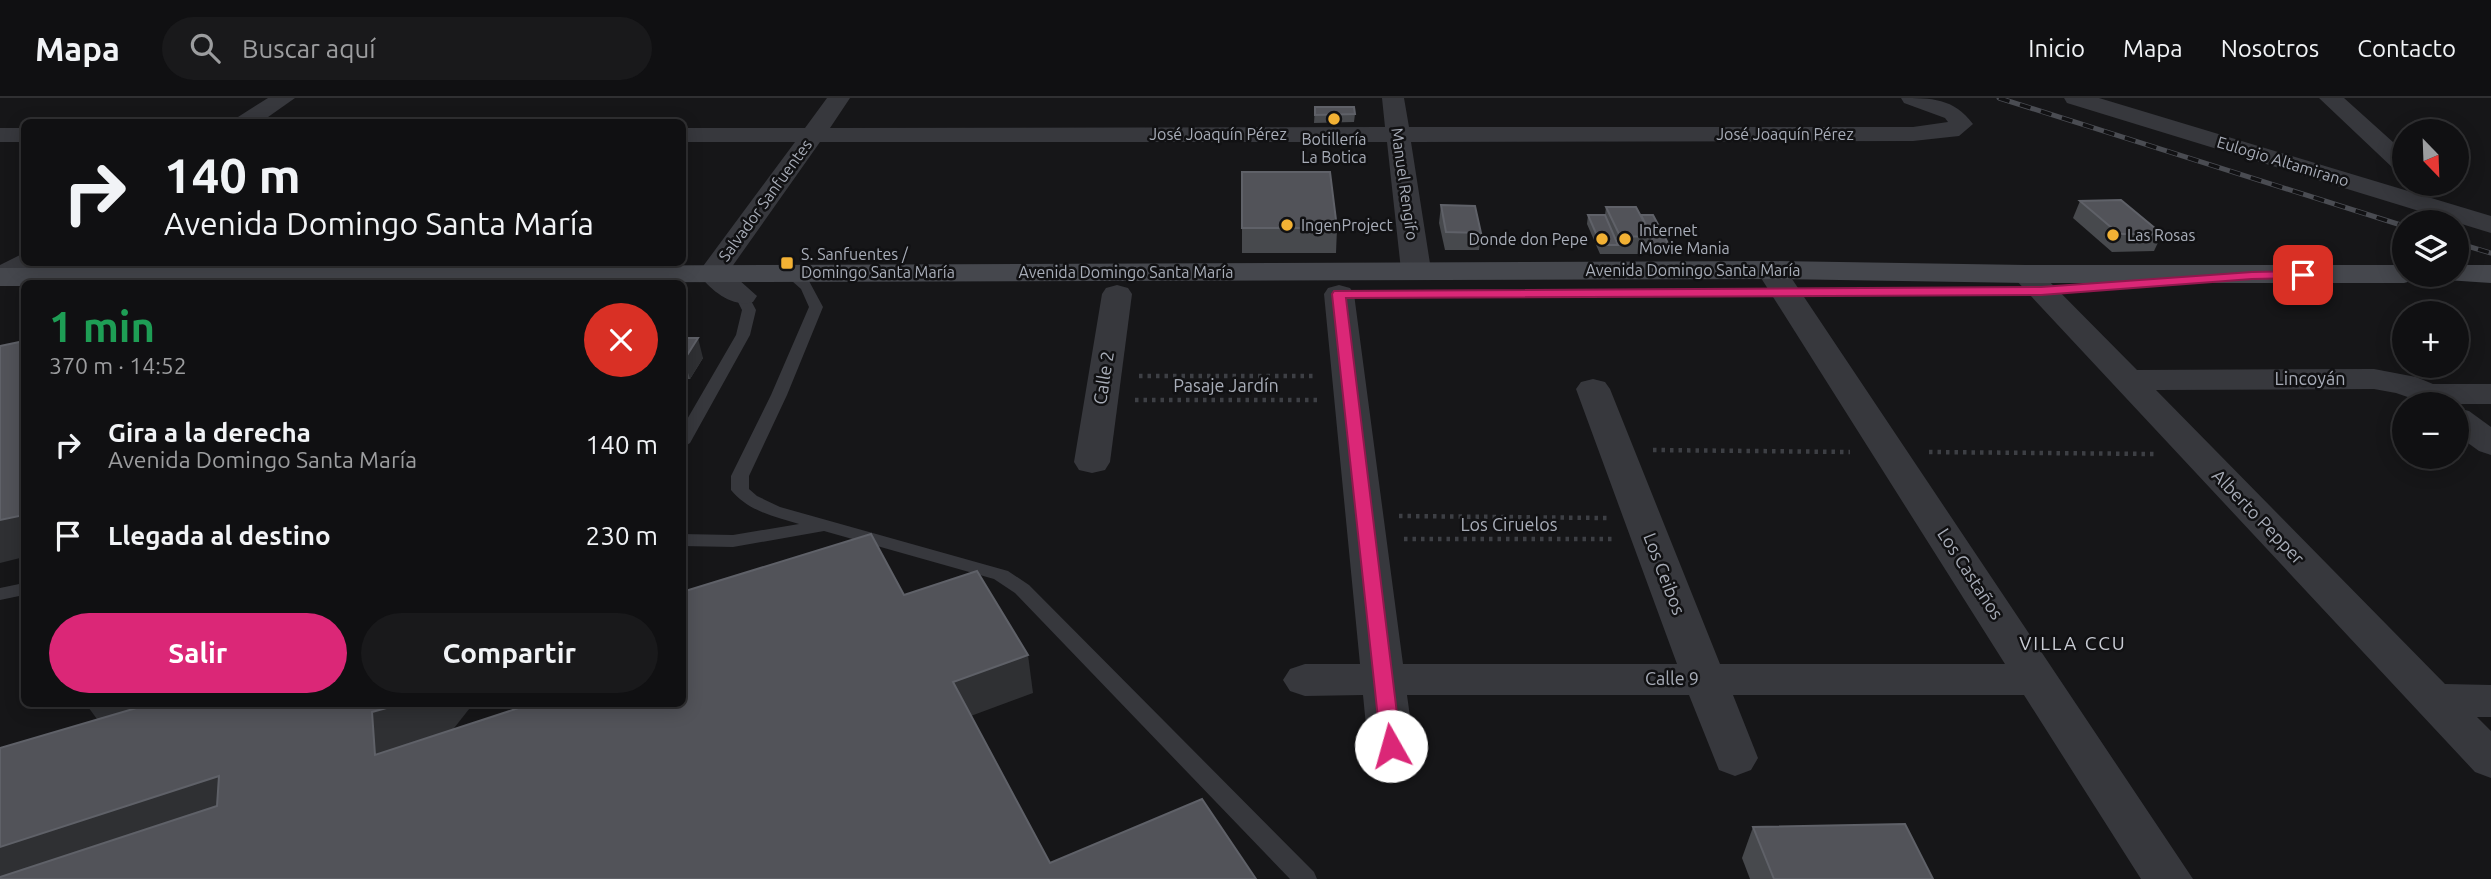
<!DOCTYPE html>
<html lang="es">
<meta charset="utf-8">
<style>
body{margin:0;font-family:Ubuntu,sans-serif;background:#19191b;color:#f1f3f6;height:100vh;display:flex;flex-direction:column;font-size:26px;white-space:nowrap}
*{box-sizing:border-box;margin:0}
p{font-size:23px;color:#9c9d9f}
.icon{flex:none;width:38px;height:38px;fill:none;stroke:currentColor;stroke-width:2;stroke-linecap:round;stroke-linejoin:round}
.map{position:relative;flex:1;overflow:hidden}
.drawer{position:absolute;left:21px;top:182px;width:665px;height:427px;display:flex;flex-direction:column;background:#101012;border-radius:10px;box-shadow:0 4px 18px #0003,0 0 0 2px #303032}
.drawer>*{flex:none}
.banner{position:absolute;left:21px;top:21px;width:665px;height:147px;border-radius:10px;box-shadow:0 4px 18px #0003,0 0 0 2px #303032;background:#101012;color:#f1f3f6;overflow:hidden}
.needle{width:46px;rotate:157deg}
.buttons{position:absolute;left:2392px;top:21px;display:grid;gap:14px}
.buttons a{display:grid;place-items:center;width:77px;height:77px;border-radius:50%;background:#101012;box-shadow:0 4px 18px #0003,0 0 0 2px #303032;font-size:35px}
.pin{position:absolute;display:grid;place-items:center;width:60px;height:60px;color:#fff;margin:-30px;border-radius:14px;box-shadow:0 4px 10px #0006}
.me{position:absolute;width:77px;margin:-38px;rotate:353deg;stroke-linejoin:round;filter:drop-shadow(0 0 5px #0008)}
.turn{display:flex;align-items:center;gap:24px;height:147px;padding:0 28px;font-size:32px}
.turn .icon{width:91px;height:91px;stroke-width:2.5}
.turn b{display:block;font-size:49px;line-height:60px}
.round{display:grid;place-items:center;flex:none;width:74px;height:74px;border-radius:37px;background:#19191b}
.headline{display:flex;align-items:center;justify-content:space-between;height:119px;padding:0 28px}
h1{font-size:42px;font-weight:700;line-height:52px;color:#1e9e55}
.action{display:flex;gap:14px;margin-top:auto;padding:14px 28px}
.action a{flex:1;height:80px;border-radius:42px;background:#db2777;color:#fff;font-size:28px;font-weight:700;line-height:80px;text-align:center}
.action a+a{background:#19191b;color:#f1f3f6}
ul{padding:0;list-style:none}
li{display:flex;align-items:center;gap:21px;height:91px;padding:0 28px}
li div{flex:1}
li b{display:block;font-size:26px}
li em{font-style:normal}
header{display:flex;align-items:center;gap:42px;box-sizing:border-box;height:98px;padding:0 35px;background:#101012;border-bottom:2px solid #303032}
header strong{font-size:33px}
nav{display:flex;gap:38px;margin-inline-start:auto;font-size:24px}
.search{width:490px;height:63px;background:#19191b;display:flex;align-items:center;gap:18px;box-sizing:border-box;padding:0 24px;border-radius:38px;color:#9c9d9f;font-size:26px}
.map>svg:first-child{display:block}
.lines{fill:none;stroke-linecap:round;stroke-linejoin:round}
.path{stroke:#3d3f44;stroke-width:4.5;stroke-dasharray:3.5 5;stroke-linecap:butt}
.lane{fill:#37383d;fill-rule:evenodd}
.street{fill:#37383d;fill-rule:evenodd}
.secondary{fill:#45474d;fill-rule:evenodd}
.rail-casing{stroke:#4a4c52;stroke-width:5}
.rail{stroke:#111113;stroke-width:3.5;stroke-dasharray:11;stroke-linecap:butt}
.wall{fill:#47494d}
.shaded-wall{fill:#2f3033}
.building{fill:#525359;stroke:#5f6168;stroke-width:2}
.route{fill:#db2777;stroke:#8e194d;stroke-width:2}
.poi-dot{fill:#f2b134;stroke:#111113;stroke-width:2.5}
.labels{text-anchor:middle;stroke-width:5;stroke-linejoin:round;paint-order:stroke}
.far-street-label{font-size:16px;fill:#a8adb8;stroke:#111113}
.far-poi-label{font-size:16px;fill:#a8adb8;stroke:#111113;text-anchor:start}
.street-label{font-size:18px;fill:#a8adb8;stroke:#111113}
.neighbourhood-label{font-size:19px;letter-spacing:2px;fill:#c9ccd4;stroke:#111113}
</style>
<header>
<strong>Mapa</strong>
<div class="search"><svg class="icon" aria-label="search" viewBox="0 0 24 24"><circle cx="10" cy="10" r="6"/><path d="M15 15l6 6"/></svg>Buscar aquí</div>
<nav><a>Inicio</a><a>Mapa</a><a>Nosotros</a><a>Contacto</a></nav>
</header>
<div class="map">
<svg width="2491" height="781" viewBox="0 0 2491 781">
<rect width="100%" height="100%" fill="#161618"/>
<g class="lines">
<!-- path -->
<g class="path">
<path d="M1139,278h177"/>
<path d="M1135,302h184"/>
<path d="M1653,352l197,2"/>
<path d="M1929,354l226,2"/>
<path d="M1399,418l208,2"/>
<path d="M1404,441h208"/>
</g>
<!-- lane -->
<g class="lane">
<path d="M790,171l19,12 14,26 -36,88 -38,81v13l8,7 23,11 228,64 21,14 285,287 3,7h-27l-275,-286 -21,-14 -170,-48 -91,16 -51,-1v-12l51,1 66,-11c-24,-7 -51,-13 -68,-34v-14l40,-81 38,-88 -8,-18 -18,-16z"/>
<path d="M742,194l5,1 9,17 -6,25 -60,108 -8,5v-20l54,-93 6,-25 -7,-14z"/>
<path d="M24,485v12l-24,5v-12z"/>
</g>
<!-- street -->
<g class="street">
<path d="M268,0h27l-34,24h-27l4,-5z"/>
<path d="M827,0h23l-20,30 555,-1 -3,-29h22l5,29h504l35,-5 -3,-4 -41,-15 -3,-5c30,0 53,0 72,26l-14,12 -46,5 -502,1 20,128 -5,6 -10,3 -10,-3 -5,-6 -14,-128h-567l-91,129 28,25 -4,6c-21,6 -43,-12 -55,-29l97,-131h-113v-14h123z"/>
<path d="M2064,0h35l392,118v17l-424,-130z"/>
<path d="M2319,0h25l60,54v20l-9,-2z"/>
<rect x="0" y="30" width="24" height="14"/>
<path d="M24,155v9h14c-8,12 -24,21 -38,24v-21z"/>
<path d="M1771,163l10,3 5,6 407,609h-52l-117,-184h-291l25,63 -7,12 -16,6 -16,-6 -30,-75h-282l7,51 -7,12 -16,5 -16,-5 -7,-12 -5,-51 -58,1 -15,-5 -7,-11 7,-11 15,-5h55l-36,-370 4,-6 11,-3 11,3 4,6 49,370h274l-101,-275 5,-7 12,-3 12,3 5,7 110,275h285l-249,-394 5,-6z"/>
<path d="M2026,167l10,3 101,102 237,-1 42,8 17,7h58v20h-63l-32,-11 -22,-4 -218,1 289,294 46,1v32h-14l14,14v47l-16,-6 -459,-492 -5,-6 5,-6z"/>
<path d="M1117,187l11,3 4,6 -22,168 -5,8 -13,3 -13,-3 -5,-8 28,-168 4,-6z"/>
<path d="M2457,310l12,3 22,16v28l-12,-4 -22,-16z"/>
</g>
<!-- secondary -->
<g class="secondary">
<path d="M1771,163l255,4h378v10h15l-4,5 -11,3h-378l-255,-4 -1747,5v2h-24v-18z"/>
<path d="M2457,167h34v18l-45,-3 -4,-5h15z"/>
</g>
<defs>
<g id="rail">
<path d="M1999,0l405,128"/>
<path d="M2457,145l34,10"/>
</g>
</defs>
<!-- rail casing -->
<use href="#rail" class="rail-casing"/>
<!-- rail -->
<use href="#rail" class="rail"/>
</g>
<!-- wall -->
<g class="wall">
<path d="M1315,9l40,7 -1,8 -40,1z"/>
<path d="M1242,74l95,56 -1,25h-94z"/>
<path d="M2080,103l82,33 -8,17 -42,1 -39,-34z"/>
<path d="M1441,107l40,28 -2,17h-34l-6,-27z"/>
<path d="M1606,109l35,8 28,30 -2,9h-67l-13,-30 1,-9h17z"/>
<path d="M682,240l21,20 -13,21h-8z"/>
<path d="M1753,729l180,52h-183l-8,-21z"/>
</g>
<!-- shaded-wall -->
<g class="shaded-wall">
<path d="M698,240l5,20 -13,21 -6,-19z"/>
<path d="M24,417v42l-24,6v-43z"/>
<path d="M1028,557l5,38 -73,27 -7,-38z"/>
<path d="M86,606h93l-77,22z"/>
<path d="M401,606h72l-22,28 -76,23 -3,-43z"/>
<path d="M219,678l26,39 -245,64v-32z"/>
</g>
<!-- building -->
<g class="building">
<path d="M1315,9h39l1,7 -40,1z"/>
<path d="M1242,74h88l7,56h-95z"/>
<path d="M2121,102l41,34h-43l-39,-33z"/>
<path d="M1441,107l34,1 6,27 -35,-1z"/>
<path d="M1606,109h30l16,30 -32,-1z"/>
<path d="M1588,117h17l13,30h-17z"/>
<path d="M1641,117h12l16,30h-19l2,-8z"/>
<path d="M682,240h16l-14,22h-2z"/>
<path d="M24,243v174l-24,5v-174z"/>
<path d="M871,436l33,61 73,-24 51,84 -75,27 97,181 152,-64 54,80h-1256v-2l217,-71 2,-30 -219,71v-99l150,-44h251l-29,8 3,43 156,-51h151v-112z"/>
<path d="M1905,726l28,55h-159l-21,-52z"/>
</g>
<!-- route -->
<path class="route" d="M2303,173l4,1v6l-55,1 -211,16 -695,3 55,448 -3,5 -7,2 -7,-2 -3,-5 -49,-452 2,-3 707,-4 211,-15z"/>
<!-- markers -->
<g class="poi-dot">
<circle cx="1334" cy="21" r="7"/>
<circle cx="1287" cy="127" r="7"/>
<circle cx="2113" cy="137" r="7"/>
<circle cx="1602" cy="141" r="7"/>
<circle cx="1625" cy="141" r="7"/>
<rect x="780" y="158" width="14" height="14" rx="3.5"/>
</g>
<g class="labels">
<!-- far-street labels -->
<g class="far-street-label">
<text x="1218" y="42">José Joaquín Pérez</text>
<text x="1785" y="42">José Joaquín Pérez</text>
<text transform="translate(2283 63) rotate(17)" y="6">Eulogio Altamirano</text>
<text transform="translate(1405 86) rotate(82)" y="6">Manuel Rengifo</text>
<text transform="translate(765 102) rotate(-54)" y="6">Salvador Sanfuentes</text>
<text x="1693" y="178">Avenida Domingo Santa María</text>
<text x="1126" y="180">Avenida Domingo Santa María</text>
</g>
<!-- far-poi labels -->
<g class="far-poi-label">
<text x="1334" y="47" text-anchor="middle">Botillería<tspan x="1334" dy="18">La Botica</tspan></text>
<text x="1301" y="133">IngenProject</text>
<text x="1639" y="138">Internet<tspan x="1639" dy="18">Movie Mania</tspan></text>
<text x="2127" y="143">Las Rosas</text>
<text x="1588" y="147" text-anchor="end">Donde don Pepe</text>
<text x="801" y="162">S. Sanfuentes /<tspan x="801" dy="18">Domingo Santa María</tspan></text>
</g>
<!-- street labels -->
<g class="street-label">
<text transform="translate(1104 280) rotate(-81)" y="6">Calle 2</text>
<text x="2310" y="287">Lincoyán</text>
<text x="1226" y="294">Pasaje Jardín</text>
<text transform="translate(2258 419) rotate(46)" y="6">Alberto Pepper</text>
<text x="1509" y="433">Los Ciruelos</text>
<text transform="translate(1664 476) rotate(69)" y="6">Los Ceibos</text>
<text transform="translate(1970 476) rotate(57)" y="6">Los Castaños</text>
<text x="1672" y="587">Calle 9</text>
</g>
<!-- neighbourhood labels -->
<g class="neighbourhood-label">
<text x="2073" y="552">VILLA CCU</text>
</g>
</g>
</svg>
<div class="buttons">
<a><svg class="needle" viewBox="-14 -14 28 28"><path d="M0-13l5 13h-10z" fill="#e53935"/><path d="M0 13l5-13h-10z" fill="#9c9d9f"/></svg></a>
<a><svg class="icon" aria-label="layers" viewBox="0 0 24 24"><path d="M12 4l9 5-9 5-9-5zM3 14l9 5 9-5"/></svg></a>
<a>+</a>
<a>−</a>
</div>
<div class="pin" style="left:2303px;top:177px;background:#d93025"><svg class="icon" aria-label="arrive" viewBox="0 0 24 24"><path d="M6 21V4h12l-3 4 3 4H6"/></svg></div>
<svg class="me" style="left:1391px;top:648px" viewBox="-20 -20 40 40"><circle r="19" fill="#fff"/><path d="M0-13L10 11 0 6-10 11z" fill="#db2777"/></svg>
<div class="banner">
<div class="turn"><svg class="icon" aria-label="right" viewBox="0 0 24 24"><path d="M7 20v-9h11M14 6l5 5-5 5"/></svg><div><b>140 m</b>Avenida Domingo Santa María</div></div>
</div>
<section class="drawer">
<div class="headline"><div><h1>1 min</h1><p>370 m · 14:52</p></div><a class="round" style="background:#d93025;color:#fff"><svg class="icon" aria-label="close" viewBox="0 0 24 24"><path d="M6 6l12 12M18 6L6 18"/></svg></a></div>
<ul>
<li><svg class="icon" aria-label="right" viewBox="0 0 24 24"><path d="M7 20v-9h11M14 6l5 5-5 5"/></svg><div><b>Gira a la derecha</b><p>Avenida Domingo Santa María</p></div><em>140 m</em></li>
<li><svg class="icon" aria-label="arrive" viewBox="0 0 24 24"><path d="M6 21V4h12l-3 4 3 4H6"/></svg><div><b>Llegada al destino</b></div><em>230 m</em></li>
</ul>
<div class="action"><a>Salir</a><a>Compartir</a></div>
</section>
</div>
